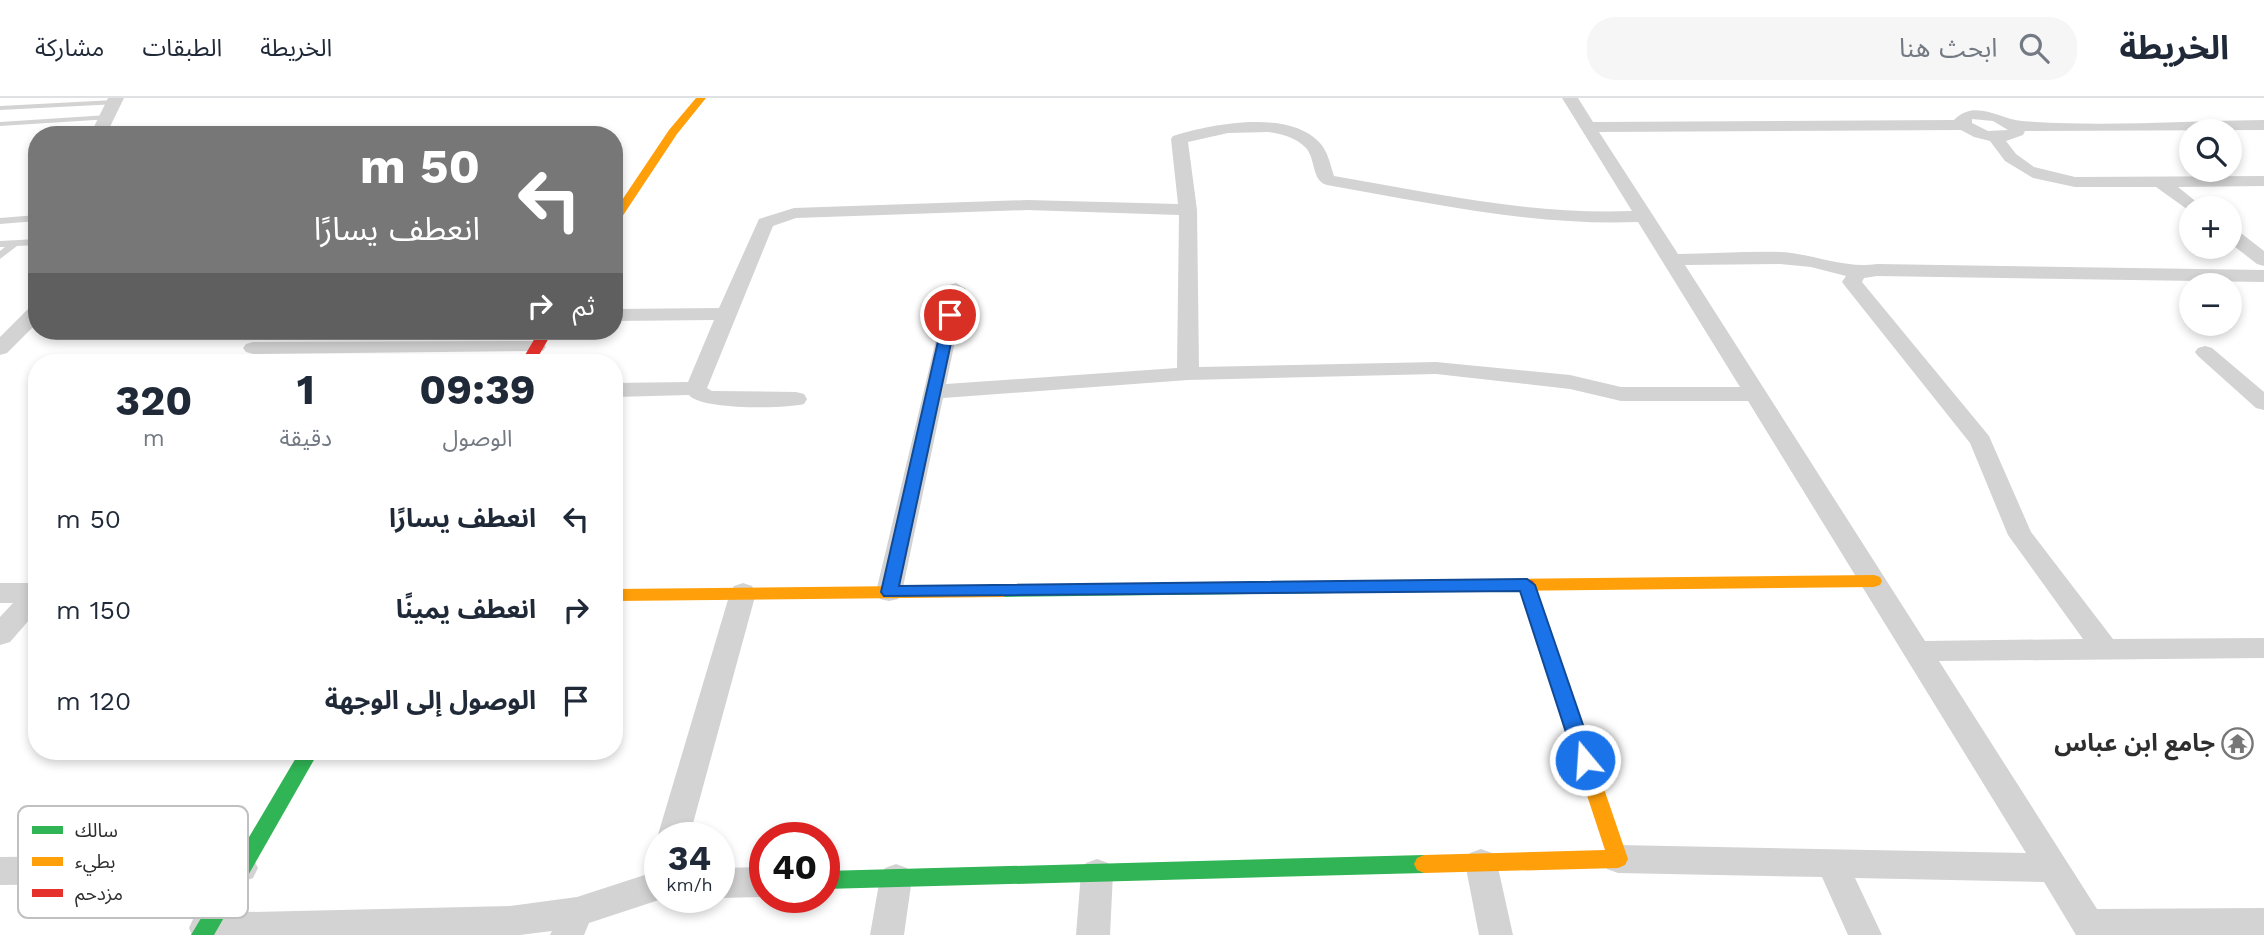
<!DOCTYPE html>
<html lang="ar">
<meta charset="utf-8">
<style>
body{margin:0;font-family:"Work Sans","Noto Sans Arabic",sans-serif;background:#f6f6f7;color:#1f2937;direction:rtl;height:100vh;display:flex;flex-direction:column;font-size:26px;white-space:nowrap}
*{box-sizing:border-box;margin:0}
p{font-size:23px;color:#747a83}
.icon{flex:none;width:38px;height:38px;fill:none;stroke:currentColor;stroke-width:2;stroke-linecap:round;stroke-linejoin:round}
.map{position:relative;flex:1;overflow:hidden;direction:ltr}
.side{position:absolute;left:28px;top:256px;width:595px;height:406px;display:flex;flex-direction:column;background:#fff;border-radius:28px;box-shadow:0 4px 10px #0003;direction:rtl}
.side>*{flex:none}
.guide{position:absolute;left:28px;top:28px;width:595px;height:214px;border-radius:28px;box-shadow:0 4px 10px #0003;direction:rtl;background:#777;color:#fff;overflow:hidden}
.fabs{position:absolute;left:2179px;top:21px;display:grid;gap:14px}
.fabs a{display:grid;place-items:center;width:63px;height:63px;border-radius:50%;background:#fff;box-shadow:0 4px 10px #0003;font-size:35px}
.speed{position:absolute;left:644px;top:724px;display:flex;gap:14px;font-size:35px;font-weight:700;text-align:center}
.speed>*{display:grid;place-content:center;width:91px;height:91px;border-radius:50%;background:#fff;box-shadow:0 4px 10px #0003;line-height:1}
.speed small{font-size:18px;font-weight:400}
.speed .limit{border:10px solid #d22;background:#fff;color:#111}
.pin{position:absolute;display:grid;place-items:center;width:60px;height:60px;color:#fff;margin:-30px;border:4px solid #fff;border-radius:50%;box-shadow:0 2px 7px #0007}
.me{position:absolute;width:77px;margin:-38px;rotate:342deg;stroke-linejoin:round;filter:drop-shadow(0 0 5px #0008)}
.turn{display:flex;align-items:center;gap:24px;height:147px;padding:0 28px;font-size:32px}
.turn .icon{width:91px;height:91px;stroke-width:2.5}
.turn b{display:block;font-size:49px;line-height:60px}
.then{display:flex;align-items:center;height:66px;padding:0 28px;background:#0003;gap:14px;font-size:26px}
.eta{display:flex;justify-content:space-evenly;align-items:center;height:119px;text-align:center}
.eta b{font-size:42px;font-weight:700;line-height:49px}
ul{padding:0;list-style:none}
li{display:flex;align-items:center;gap:21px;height:91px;padding:0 28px}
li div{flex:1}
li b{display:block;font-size:26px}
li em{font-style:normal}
header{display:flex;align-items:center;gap:42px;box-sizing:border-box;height:98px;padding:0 35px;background:#fff;border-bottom:2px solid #e0e1e3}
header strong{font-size:33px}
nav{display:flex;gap:38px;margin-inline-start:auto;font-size:24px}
.search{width:490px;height:63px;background:#f6f6f7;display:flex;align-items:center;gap:18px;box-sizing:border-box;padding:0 24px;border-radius:28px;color:#747a83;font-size:26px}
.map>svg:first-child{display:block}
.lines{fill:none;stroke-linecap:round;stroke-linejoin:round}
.lane{fill:#d3d3d3;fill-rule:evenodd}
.street{fill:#d3d3d3;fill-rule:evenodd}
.fast{fill:#30b455;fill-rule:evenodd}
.slow{fill:#ff9f0a;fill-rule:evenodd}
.jam{fill:#e5322d;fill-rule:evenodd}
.route{fill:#1a73e8;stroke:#114b97;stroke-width:2}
.labels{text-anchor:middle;stroke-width:7;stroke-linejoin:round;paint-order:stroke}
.poi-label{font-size:24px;font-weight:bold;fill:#2e2e2e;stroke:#fff;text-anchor:end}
.key{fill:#fff;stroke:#c0c0c0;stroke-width:2}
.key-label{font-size:19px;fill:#2e2e2e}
</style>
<header>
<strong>الخريطة</strong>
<div class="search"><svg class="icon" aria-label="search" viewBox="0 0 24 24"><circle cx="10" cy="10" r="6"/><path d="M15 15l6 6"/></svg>ابحث هنا</div>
<nav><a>الخريطة</a><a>الطبقات</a><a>مشاركة</a></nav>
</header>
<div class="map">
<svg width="2264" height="837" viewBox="0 0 2264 837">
<rect width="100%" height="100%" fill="#fff"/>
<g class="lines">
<!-- lane -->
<g class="lane">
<path d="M115,2l4,2 -1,2 -118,6v-4z"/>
<path d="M108,17l4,2 -1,2 -111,7v-4z"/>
<path d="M37,117v6l-37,3v-6z"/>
<path d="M37,141v6l-20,1 -17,13v-8l5,-4h-5v-6z"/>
</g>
<!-- street -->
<g class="street">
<path d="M108,0h16l-18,37h-16z"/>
<path d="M1562,0h16l15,24 361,-2c21,-22 47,0 68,1 80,6 162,0 242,-1v10l-239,1 -2,4 -17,6 10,13 18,13 41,10 189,-1v10l-86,1 26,21h-13v4l-35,-25h-81l-42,-9 -28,-17 -15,-20 -16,-4 -13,-7 -362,2 79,122c34,0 69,-3 103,-2 33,2 64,17 96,12l387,6v12l-387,-6 -13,2 -2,4 127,154 42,96 82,107 151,-1v20l-325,3 158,248 167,-1v27h-188l-32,-53 -189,-4 27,57h-34l-26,-58 -204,-4 -11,-4 -5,-10 5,-10 11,-4 408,8 -278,-452h-127l-51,-12 -134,-15 -248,6 -245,18 -41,194 -4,7 -9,2 -9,-2 -4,-7 73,-307 7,-2 10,6 -20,95 231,-16 2,-153 -152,-5 -231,8 -23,8 -66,162 5,3 84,1 8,2 3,5 -3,5c-20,5 -103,6 -115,-9l-75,2v-14l74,-1 26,-62 -100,1v-12l105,-1 40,-89 35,-11 233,-8 151,4 -7,-65 2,-3c38,-12 115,-27 146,6 9,9 11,22 15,34 99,17 197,39 298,35zM1972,21l21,2 15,9 -20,1 -16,-8zM1268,34c13,2 27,5 37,15 11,10 6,34 22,38 103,18 206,41 311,37l102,165h-119l-51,-12 -134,-13 -237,5 -2,-157 -9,-68 40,-9zM1780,166l31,3 35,9 -4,6 3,4 125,157 38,92 75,104 -158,2 -240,-376z"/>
<path d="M2230,130l7,2 27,21v15l-7,-2 -27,-21z"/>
<path d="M37,207v18l-30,30 -7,2v-18l30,-30z"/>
<path d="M536,243l7,2 3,4 -3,4 -290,3 -7,-2 -3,-4 3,-4 7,-2z"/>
<path d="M2205,248l7,2 52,44v18l-8,-2 -58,-52 -3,-4 3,-4z"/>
<path d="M0,485h37v28l-27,31 -10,3v-28l13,-14h-13z"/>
<path d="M743,485l9,3 4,7 -67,245h-29v5l-3,-5 73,-245 4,-7z"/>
<path d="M1481,751l11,4 5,10 16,72h-34l-14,-72 5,-10z"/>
<path d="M242,756l11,4 5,10 -5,10 -11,4 -242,3v-28z"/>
<path d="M1097,761l11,4 5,10 -3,62h-34l5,-62 5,-10z"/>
<path d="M896,766l11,4 5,10 -8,57h-34l10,-57 5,-10z"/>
<path d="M765,769v30l-46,1v-30z"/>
<path d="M660,772v28h5l-76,25 -5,12h-34l2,-4 -32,4h-328l-3,-7 5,-11 12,-4 304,-7 67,-9z"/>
</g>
<!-- fast -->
<g class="fast">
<path d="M1510,481l6,2 2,4 -2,4 -6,2 -507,6 -6,-2 -2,-4 2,-4 6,-2z"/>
<path d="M300,653h19l-105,184h-23z"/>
<path d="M1424,757l7,3 3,6 -3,6 -7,3 -600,16v-18z"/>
</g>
<!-- slow -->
<g class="slow">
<path d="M696,0h10l-29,36 -59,89 -4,1v-12l55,-82z"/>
<path d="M1874,477l6,2 2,4 -2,4 -6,2 -364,4 -6,-2 -2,-4 2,-4 6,-2z"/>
<path d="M1003,487l6,2 2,4 -2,4 -6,2 -389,4v-12z"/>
<path d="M1565,596l6,2 3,5 54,158 -3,6 -7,3 -194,5 -7,-3 -3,-6 3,-6 7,-3 181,-5 -49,-149 3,-5z"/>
</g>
<!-- jam -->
<g class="jam">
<path d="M539,233h14l-18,31h-14z"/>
<path d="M1527,481l6,2 2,4 39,116 -3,5 -6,2 -6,-2 -3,-5 -37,-116 2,-4z"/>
</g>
</g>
<!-- route -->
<path class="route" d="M950,213l7,4 -58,271 628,-7 8,6 60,175 -3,5 -7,3 -7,-3 -3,-5 -55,-169 -636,5 -3,-4 63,-277z"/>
<!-- icons -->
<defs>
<symbol id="temple-ring" viewBox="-11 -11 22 22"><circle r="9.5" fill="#fff" stroke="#777" stroke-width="1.5"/><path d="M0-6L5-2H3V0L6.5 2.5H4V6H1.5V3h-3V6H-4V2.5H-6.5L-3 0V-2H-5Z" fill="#777"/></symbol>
</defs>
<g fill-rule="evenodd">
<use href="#temple-ring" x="2220" y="628" width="35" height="35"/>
</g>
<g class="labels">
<!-- poi labels -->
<g class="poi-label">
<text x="2215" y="653">جامع ابن عباس</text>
</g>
</g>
<!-- legend -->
<rect x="18" y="708" width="230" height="112" rx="10" class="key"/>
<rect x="32" y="728" width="31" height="8" fill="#30b455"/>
<rect x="32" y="759" width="31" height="9" fill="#ff9f0a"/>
<rect x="32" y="791" width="31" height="8" fill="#e5322d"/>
<g class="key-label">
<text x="75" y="739">سالك</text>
<text x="75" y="770">بطيء</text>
<text x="75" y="802">مزدحم</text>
</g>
</svg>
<div class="fabs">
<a><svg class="icon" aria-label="search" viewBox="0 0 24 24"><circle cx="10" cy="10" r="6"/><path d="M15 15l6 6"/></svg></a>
<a>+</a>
<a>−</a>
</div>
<div class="speed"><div>34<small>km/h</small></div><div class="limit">40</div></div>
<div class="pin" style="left:950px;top:217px;background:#d93025"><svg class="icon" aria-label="arrive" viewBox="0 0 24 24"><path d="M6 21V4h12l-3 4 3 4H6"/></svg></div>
<svg class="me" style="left:1585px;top:662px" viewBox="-20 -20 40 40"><circle r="17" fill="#1a73e8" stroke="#fff" stroke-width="3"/><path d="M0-11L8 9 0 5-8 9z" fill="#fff"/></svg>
<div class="guide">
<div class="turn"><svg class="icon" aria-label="left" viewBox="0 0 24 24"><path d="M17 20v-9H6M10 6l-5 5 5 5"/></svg><div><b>50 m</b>انعطف يسارًا</div></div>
<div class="then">ثم<svg class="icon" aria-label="right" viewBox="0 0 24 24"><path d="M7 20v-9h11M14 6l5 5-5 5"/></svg></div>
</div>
<section class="side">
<div class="eta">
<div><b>09:39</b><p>الوصول</p></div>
<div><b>1</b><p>دقيقة</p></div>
<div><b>320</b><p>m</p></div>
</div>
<ul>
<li><svg class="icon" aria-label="left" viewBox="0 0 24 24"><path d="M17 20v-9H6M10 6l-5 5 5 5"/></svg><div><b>انعطف يسارًا</b></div><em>50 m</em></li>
<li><svg class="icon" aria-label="right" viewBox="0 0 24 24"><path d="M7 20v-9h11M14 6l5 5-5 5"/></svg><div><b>انعطف يمينًا</b></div><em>150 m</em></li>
<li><svg class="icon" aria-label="arrive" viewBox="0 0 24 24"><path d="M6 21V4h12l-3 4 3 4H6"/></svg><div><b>الوصول إلى الوجهة</b></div><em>120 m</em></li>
</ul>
</section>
</div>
